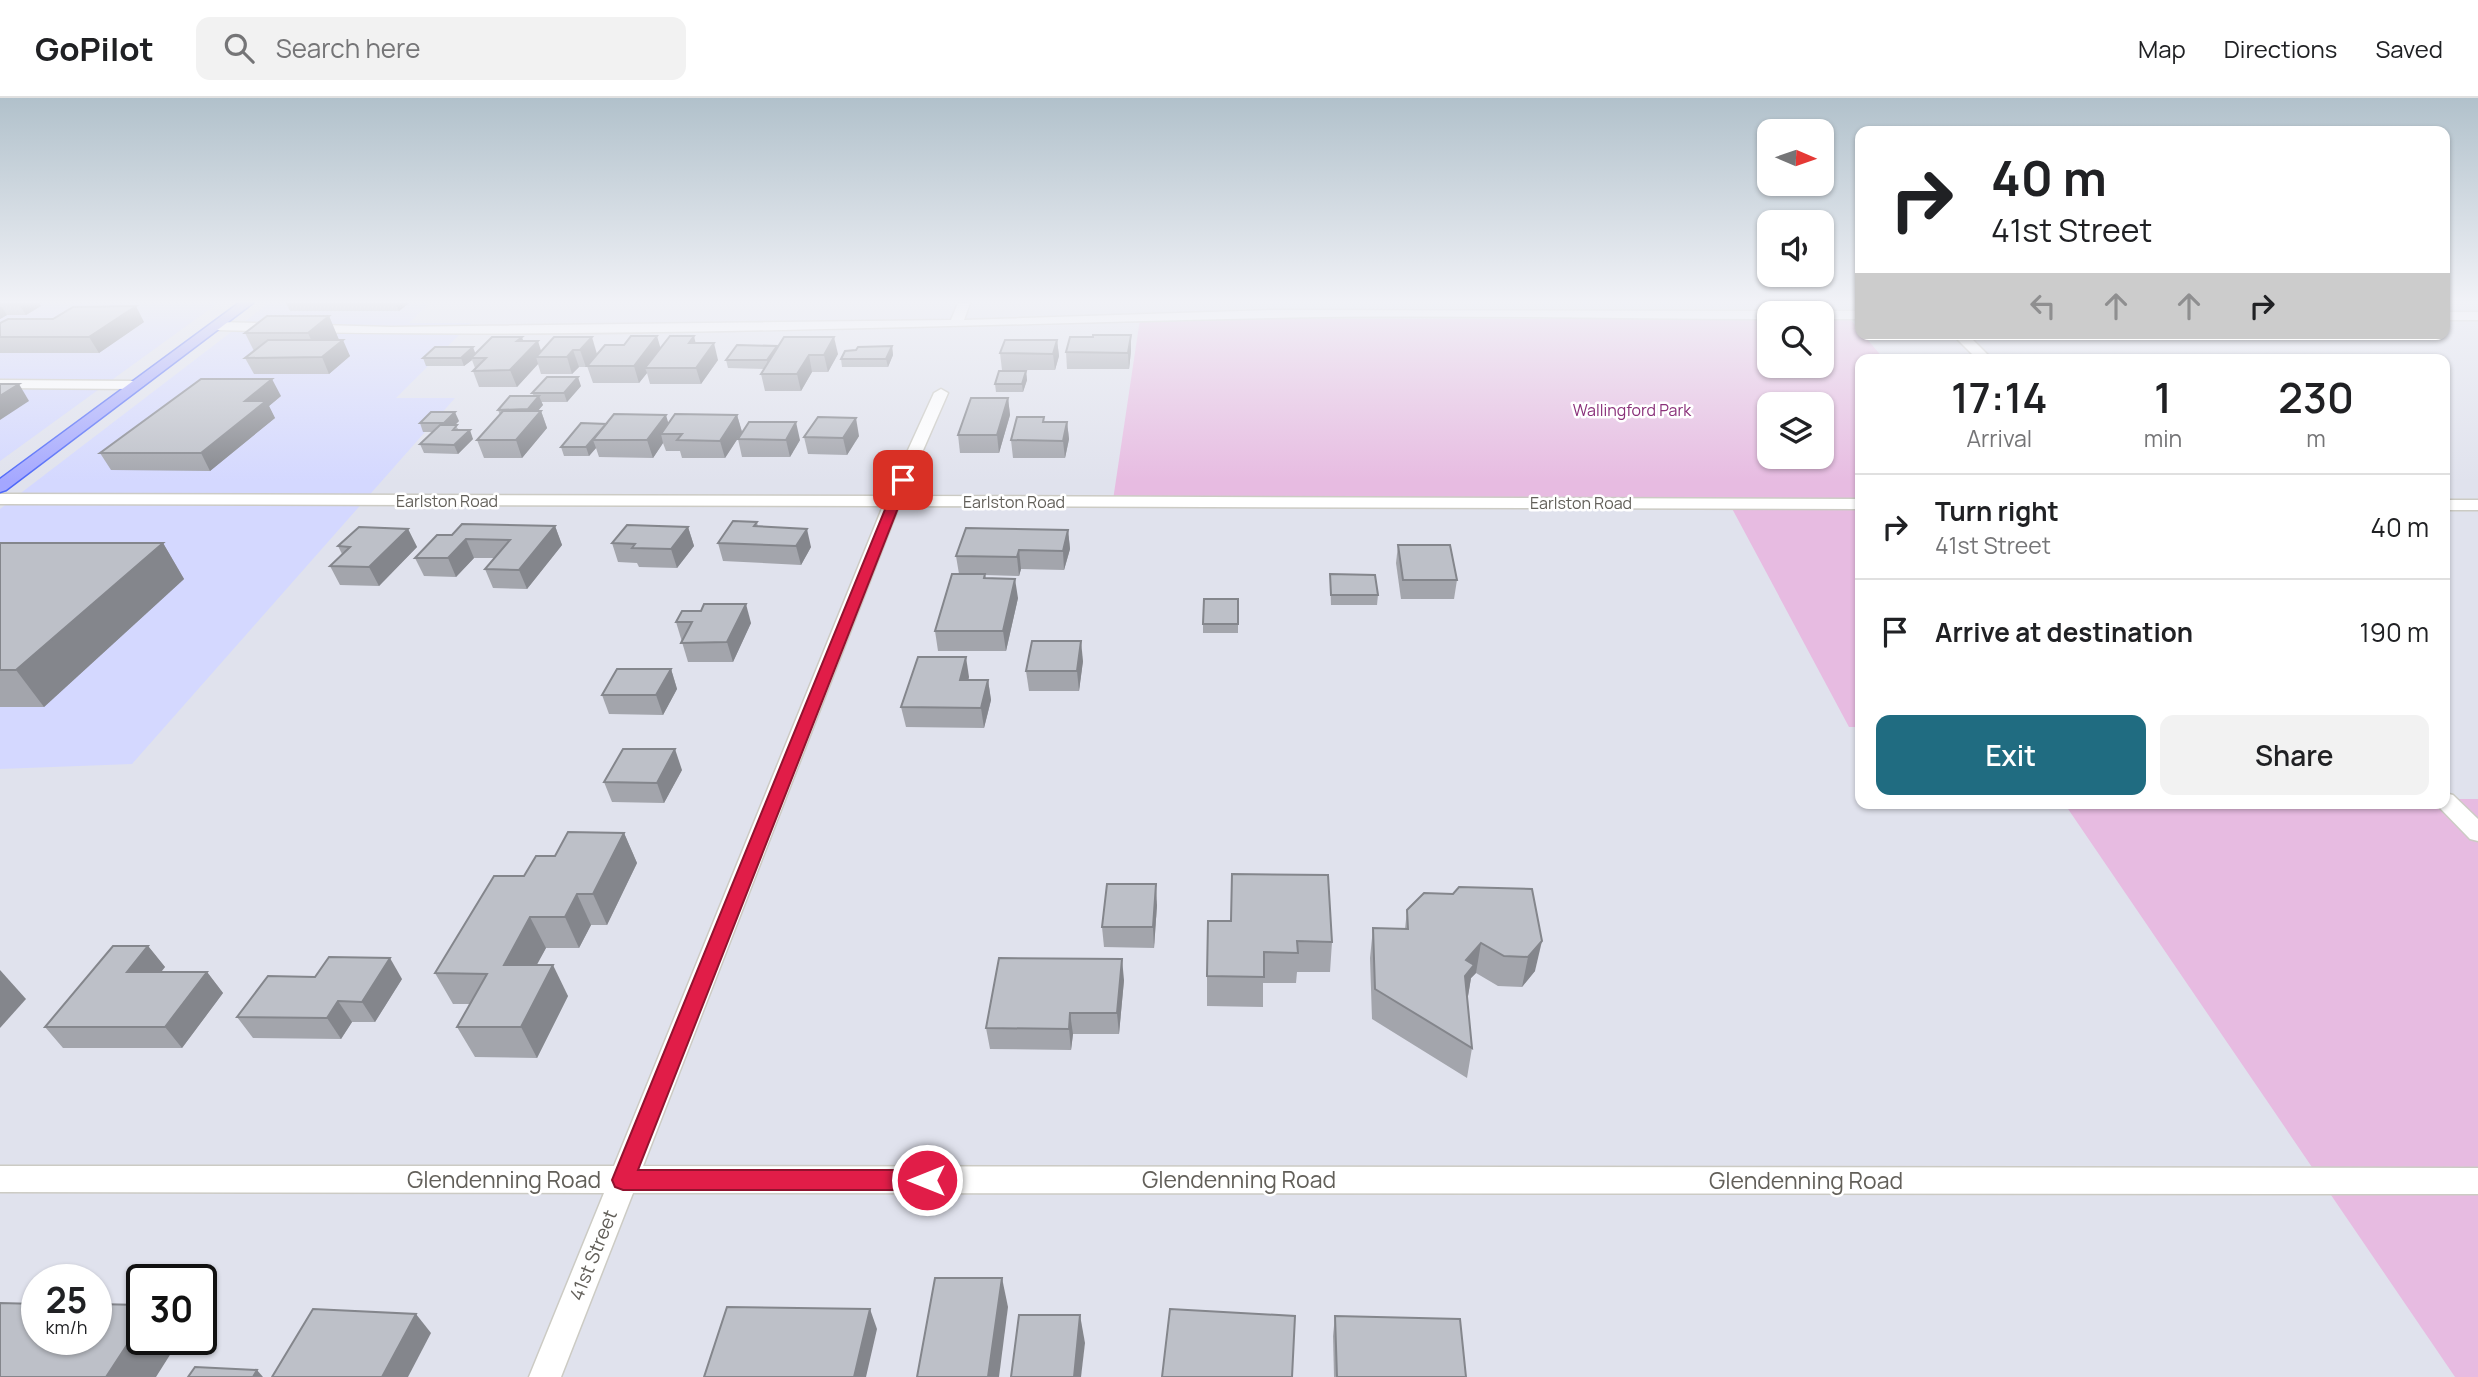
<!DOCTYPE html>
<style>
body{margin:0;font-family:Manrope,sans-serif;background:#f2f2f2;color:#202124;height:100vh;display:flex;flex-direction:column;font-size:26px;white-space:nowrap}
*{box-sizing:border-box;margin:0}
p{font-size:23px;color:#757577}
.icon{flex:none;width:38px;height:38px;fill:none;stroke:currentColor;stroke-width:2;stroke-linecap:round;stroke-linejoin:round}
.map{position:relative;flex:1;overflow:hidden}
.drawer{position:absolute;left:1855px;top:256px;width:595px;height:455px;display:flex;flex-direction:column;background:#fff;border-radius:14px;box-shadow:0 2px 5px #0004}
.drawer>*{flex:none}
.hud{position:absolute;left:1855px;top:28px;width:595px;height:214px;border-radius:14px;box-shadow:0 2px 5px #0004;background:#fff;color:#202124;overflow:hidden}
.needle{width:46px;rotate:92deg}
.buttons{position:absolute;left:1757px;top:21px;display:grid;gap:14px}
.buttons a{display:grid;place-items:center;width:77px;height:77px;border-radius:14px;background:#fff;box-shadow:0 2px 5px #0004;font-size:35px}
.speed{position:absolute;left:21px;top:1166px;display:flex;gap:14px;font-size:35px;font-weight:700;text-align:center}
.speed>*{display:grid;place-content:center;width:91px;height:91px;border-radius:50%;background:#fff;box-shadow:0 2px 5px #0004;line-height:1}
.speed small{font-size:18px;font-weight:400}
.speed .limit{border:4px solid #111;border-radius:10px;background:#fff;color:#111}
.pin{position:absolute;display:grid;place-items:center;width:60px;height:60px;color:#fff;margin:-30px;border-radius:14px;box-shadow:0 4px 10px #0006}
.me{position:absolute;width:77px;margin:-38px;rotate:270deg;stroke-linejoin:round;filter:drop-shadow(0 0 5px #0008)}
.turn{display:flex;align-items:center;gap:24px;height:147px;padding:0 21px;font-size:32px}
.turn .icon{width:91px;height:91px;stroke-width:2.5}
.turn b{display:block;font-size:49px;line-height:60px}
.lanes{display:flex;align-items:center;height:66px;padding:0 21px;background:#0003;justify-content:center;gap:35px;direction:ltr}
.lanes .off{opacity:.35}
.eta{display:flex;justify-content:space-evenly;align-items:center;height:119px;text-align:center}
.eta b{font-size:42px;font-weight:600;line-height:49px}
.cta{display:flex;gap:14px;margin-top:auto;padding:14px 21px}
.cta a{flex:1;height:80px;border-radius:14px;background:#206c81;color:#fff;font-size:28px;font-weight:600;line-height:80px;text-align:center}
.cta a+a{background:#f2f2f2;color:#202124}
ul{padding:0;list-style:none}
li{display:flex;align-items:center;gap:21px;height:105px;padding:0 21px;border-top:2px solid #e0e0e0}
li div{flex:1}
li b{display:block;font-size:26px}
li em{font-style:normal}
header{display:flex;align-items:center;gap:42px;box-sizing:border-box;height:98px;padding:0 35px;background:#fff;border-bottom:2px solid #e0e0e0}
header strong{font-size:33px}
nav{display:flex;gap:38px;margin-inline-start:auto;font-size:24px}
.search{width:490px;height:63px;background:#f2f2f2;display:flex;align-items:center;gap:18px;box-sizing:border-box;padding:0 24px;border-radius:14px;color:#757577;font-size:26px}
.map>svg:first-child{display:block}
.commercial{fill:#d4d8ff}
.green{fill:#e7bbe1;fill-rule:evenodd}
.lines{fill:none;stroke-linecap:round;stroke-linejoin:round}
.minor-casing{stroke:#cccbc4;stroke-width:3}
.major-casing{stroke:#4e68f9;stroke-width:3}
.minor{fill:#fff;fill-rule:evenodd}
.major{fill:#a4a7ff;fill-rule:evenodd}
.wall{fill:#a3a5ac}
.shaded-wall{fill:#84868c}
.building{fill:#bdc0c8;stroke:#84868c;stroke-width:2}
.route{fill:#e11d48;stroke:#92132f;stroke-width:2}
.labels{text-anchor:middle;stroke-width:5;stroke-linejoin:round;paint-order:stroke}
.far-park-label{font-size:16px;fill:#8a317a;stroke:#fff}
.far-street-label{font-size:16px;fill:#625f59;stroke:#fff}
.street-label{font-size:19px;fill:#625f59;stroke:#fff}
.near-street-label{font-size:23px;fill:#625f59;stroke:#fff}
</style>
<header>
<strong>GoPilot</strong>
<div class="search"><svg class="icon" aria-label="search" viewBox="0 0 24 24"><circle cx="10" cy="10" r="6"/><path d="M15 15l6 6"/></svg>Search here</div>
<nav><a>Map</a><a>Directions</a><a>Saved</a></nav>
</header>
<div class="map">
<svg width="2478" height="1279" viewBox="0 0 2478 1279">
<rect width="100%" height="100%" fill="#e0e2ed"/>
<!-- commercial -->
<g class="commercial">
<path d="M0,205h218l-218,158z"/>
<path d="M269,205h161l-21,20h62l-75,75h59l-323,366 -132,5v-260z"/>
</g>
<!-- green -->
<g class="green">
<path d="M1140,221h629v47h53v-47h28l34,40h-24v368h-11l-121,-226 -615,-1zM1769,306h53v53h-53z"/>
<path d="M2445,701h33v578h-23l-391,-574h381z"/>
</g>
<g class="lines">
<defs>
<g id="minor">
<path d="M958,205h12l-6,17 310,-10 495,1 5,2h-5v6c-166,0 -333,-5 -499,-1 -351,8 -702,22 -1053,12l-7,-4 7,-4 174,5 560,-7z"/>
<path d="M1822,213h38v8h-38v-6h-5z"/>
<rect x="2445" y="214" width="33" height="8"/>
<path d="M1952,236h15l25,25h-15z"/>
<path d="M0,282l137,1 7,4 -7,4 -137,-1z"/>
<path d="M941,291l7,4 -45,103 957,3v10l-961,-3 -256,660 1835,2v26l-1845,-1 -72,184h-32l75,-184 -604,-1v-26h614l269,-660 -883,-2v-10l887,2 47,-103z"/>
<rect x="2445" y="402" width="33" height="10"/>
<path d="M2445,695l8,2 25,24v22l-8,-2 -33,-34 -1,-2h9z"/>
</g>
<path id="major" d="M239,205h14l-247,187 -6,2v-13z"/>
</defs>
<!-- minor casing -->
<use href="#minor" class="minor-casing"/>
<!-- major casing -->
<use href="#major" class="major-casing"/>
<!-- minor -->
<use href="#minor" class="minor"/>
<!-- major -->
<use href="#major" class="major"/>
</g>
<!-- wall -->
<g class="wall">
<path d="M0,205h39l2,3 -15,9h-19l-7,4z"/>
<path d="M286,205h123l-10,8h-109z"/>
<path d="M329,218l10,24 11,16 -21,18h-75l-9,-16 9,-7 -9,-18z"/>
<path d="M144,224l-45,31h-99v-30z"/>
<path d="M554,239l43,17 -11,13h-7l-7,7h-31l-3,-10 -21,23h-38l-6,-16 2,-3 -3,-8 -8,6h-38l-3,-8 52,-5 49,-12 17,10z"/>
<path d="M1057,242l2,16 -4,14h-53l-2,-17z"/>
<path d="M696,245l22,17 -17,24h-51l-3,-11 -8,10h-46l-6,-17 73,-18z"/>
<path d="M892,248l1,9 -5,12h-46l-1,-8 15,-9z"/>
<path d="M777,251l61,5 -10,18h-16l-11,19h-36l-4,-17 4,-5 -37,-1 -2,-8z"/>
<path d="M1131,253l-2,18h-62l-1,-17z"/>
<path d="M1026,273l1,9 -4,12h-27l-1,-8z"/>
<path d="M581,288l-14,16h-26l2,3 -6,6h4l6,17 -25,30h-38l-7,-18 23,-25 -2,-5 36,-14 -2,-3z"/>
<path d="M281,298l-12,10 6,12 -65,53 -99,-1 -11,-17z"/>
<path d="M1008,300l2,17 -11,38h-39l-2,-18z"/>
<path d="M737,317l5,17 -17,26h-43l-2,-7h-14l-3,-8 -10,15 -54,-1 -3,-9 -7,8h-25l-3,-9 107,-24z"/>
<path d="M1044,319v5h23l2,17 -4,19h-52l-2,-18z"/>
<path d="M459,323l-4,4 4,5 14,9 -15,15 -34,-1 -4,-9 13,-12h-10l-3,-9z"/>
<path d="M859,338l-12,19 -39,-1 -4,-17z"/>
<path d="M738,341l62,1 -10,17h-48z"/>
<path d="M757,424l1,5 53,20 -10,18 -78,-4 -5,-18z"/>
<path d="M555,428l7,19 -35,44 -34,-1 -8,-19 9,-11h-20l-18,19 -32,-1 -9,-18 37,-23z"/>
<path d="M688,429l6,19 -17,22 -38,-1 -2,-4 -19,-1 -6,-19z"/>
<path d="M408,431l9,18 -38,39 -39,-1 -10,-19 12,-12 -4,-8z"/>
<path d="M1068,432l2,19 -6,21 -43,-1 -2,7 -34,-1 1,3 32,20 -12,53h-68l-3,-20 24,-57 -3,-18z"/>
<path d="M0,445h163l21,36 -140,128h-44z"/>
<path d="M1398,447l59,35 -3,19h-53l-5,-36z"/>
<path d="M1330,476l48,21 -1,10h-46z"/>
<path d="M1238,501v34h-35v-9z"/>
<path d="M676,524l75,1 -18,39h-45z"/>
<path d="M1083,563l-4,30h-50l-3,-20z"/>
<path d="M671,571l6,20 -14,26 -54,-1 -7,-19z"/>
<path d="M969,579l-1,3h20l3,20 -7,28 -78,-1 -5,-20z"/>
<path d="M682,672l-18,33 -52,-1 -8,-20z"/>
<path d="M624,735l13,30 -30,62h-16l-12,23h-33l-10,17 32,31 -31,62 -62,-1 -18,-30 13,-23h-17l-18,-31 89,-97 31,-20z"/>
<path d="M1532,791l3,82 -13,16 -24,-1 -22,-13 -5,5 -3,18 -1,1 5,51 -5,30 -95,-59 -2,-61 3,-30 32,1 2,-19 46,-16z"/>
<path d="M1157,807l-3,43 -50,-1 -2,-20z"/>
<path d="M1208,823l124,21 -2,30h-33l-1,11h-33v24l-56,-1v-30z"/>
<path d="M148,848l17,21 -4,5h46l16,21 -41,55h-119l-18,-21z"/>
<path d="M402,881l-27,43h-23l-11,17 -88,-1 -16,-21z"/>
<path d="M1124,882l-5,54h-46l-2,16 -81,-1 -4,-21z"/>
<path d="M1335,1218l131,61h-132l-1,-41z"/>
</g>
<!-- shaded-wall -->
<g class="shaded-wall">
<path d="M18,205h21l2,3 -15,9z"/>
<path d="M395,205h14l-10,8z"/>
<path d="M0,206l7,11 -7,4z"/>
<path d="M136,208l8,16 -45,31 -10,-16z"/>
<path d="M329,218l10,24 -20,17 -11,-24z"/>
<path d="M1131,237v16l-2,18 -1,-16z"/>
<path d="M657,238l5,17 -17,15 2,5 -8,10 -5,-17z"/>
<path d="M694,238l4,17 -9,-10z"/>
<path d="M522,239l5,15 11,-11 5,16h-7l2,7 -21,23 -7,-17 7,-29z"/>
<path d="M592,239l5,17 -11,13 -6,-17z"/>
<path d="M834,239l4,17 -10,18 -4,-17z"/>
<path d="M343,242l7,16 -21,18 -7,-17z"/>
<path d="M1057,242l2,16 -4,14 -2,-16z"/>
<path d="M714,245l4,17 -17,24 -5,-16z"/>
<path d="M777,248l2,8 -10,15 -2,-9z"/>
<path d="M892,248l1,9 -5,12 -2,-8z"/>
<path d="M473,249l3,8 -5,3 1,2 -8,6 -3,-8z"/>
<path d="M573,252l6,17 -7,7 -5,-17z"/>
<path d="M809,257l3,17 -11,19 -4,-17z"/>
<path d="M1026,273l1,9 -4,12 -1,-8z"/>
<path d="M578,279l3,9 -14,16 -3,-9z"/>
<path d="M272,281l9,17 -12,10 6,12 -65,53 -9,-18 44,-52z"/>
<path d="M19,286l10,17 -29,19v-24z"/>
<path d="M539,298l4,9 -11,13 -4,-9z"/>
<path d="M1008,300l2,17 -11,38 -2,-18z"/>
<path d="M541,313l6,17 -25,30 -6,-18z"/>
<path d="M455,314l4,9 -11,11 -4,-9z"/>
<path d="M666,317l5,17 -10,2 2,9 -10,15 -6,-18z"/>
<path d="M737,317l5,17 -17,26 -5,-17z"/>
<path d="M856,320l3,18 -12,19 -4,-17z"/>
<path d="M796,324l4,18 -10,17 -4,-17z"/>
<path d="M1067,324l2,17 -4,19 -2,-17z"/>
<path d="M606,326l-13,16 3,8 -7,8 -3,-9z"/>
<path d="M470,332l3,9 -15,15 -4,-9z"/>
<path d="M555,428l7,19 -35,44 -8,-19z"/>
<path d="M688,429l6,19 -17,22 -6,-19z"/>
<path d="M408,431l9,18 -38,39 -10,-19z"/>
<path d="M807,431l4,18 -10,18 -5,-19z"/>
<path d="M1068,432l2,19 -6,21 -1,-19z"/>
<path d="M466,441l8,19 -18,19 -8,-19z"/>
<path d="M163,445l21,36 -140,128 -28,-37z"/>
<path d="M1019,452l2,19 -2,7 -2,-19z"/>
<path d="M1015,481l3,19 -12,53 -3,-20z"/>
<path d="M746,506l5,19 -18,39 -6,-20z"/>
<path d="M1081,543l2,20 -4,30 -2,-20z"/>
<path d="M966,559l3,20 -6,23 -3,-20z"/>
<path d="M671,571l6,20 -14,26 -7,-20z"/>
<path d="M988,582l3,20 -7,28 -3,-20z"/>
<path d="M675,651l7,21 -18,33 -7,-20z"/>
<path d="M624,735l13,30 -30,62 -14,-31z"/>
<path d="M1156,786l1,21 -3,43 -1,-21z"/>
<path d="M577,796l14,31 -12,23 -14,-31z"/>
<path d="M530,819l16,31 -26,48 -16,-31z"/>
<path d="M1542,843l-7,30 -13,16 6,-30z"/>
<path d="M1481,845l-5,30 -5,5 -3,18 -8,10 6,-46z"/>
<path d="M148,848l17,21 -21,26 -17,-21z"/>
<path d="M390,860l12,21 -27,43 -13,-20z"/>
<path d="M1122,861l2,21 -5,54 -2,-21z"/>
<path d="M553,867l15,31 -31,62 -16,-31z"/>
<path d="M0,872l26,29 -26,29z"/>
<path d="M207,874l16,21 -41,55 -17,-21z"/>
<path d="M338,903l14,21 -11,17 -14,-21z"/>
<path d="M1070,915l3,21 -2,16 -2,-21z"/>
<path d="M1002,1180l6,29 -9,70h-11z"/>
<path d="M870,1211l7,20 -11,48h-12z"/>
<path d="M416,1216l15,19 -23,44h-26z"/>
<path d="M1080,1217l5,28 -4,34h-7z"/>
<path d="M142,1224v17h38l-24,38h-50z"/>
<path d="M257,1272l6,7h-10z"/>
</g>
<!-- building -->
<g class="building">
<path d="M136,208l-47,31h-89v-14l8,-4h45l20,-12z"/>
<path d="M267,218h62l-21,17h-63z"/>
<path d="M1093,237h38l-3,18 -62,-1 4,-15h23z"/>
<path d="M631,238h26l-23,30h-47l18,-21h19z"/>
<path d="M670,238h24l-5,7h25l-18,25h-51z"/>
<path d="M492,239h30l-5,4h21l-28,29 -37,1 13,-13h-15z"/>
<path d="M554,239h38l-12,13h-7l-6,7h-31z"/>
<path d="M784,239h50l-10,18h-15l-12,19h-36z"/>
<path d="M268,242h75l-21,17 -77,1z"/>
<path d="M1005,242h52l-4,14 -53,-1z"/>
<path d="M737,247l40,1 -10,14h-41z"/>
<path d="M892,248l-6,13h-45l4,-8 11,-1 2,-3z"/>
<path d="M435,249h38l-12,11h-38z"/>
<path d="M999,273h27l-4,13h-27z"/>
<path d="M547,279h31l-14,16h-32z"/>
<path d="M201,281h71l-27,22h21l-65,52h-101z"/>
<path d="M0,286h19l-19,12z"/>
<path d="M510,298h29l-11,13 -30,1z"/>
<path d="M971,300h37l-11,37h-39z"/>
<path d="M503,313h38l-25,29h-39z"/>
<path d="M431,314h24l-11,11h-24z"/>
<path d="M614,316l52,1 -19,25h-54z"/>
<path d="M675,316l62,1 -17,26 -43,-1 5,-6h-21z"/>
<path d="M818,319l38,1 -13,20 -39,-1z"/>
<path d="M1017,319h27l-1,5h24l-4,19 -52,-1z"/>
<path d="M749,324h47l-10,18 -48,-1z"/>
<path d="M581,325l25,1 -20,23h-25z"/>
<path d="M440,327h17l-4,5h17l-16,15 -34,-1z"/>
<path d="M733,423l24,1 -3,4 53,3 -11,17 -78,-3z"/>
<path d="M462,426l93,2 -36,44 -34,-1 25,-29 -44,-1 -18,19h-33l22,-23h15z"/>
<path d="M627,427l61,2 -17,22 -39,-1 3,-4 -23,-1z"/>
<path d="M359,429l49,2 -39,38 -39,-1 20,-19 -12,-1z"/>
<path d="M966,430l102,2 -5,21 -44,-1 -2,7 -61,-1z"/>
<path d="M0,445h163l-147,127h-16z"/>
<path d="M1398,447h52l7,35h-54z"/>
<path d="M952,476h33l-1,4 31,1 -12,52h-68z"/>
<path d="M1330,476l45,1 3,20h-47z"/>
<path d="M1204,501h34v25h-35z"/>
<path d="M704,506h42l-19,38 -46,1 11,-21h-16l6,-11h19z"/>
<path d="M1032,543h49l-4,30h-51z"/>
<path d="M918,559h48l-6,23h28l-7,28 -80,-1z"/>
<path d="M617,571h54l-15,26h-54z"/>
<path d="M623,651h52l-18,34 -53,-1z"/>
<path d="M568,734l56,1 -31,61h-16l-12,23h-35l-26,48h49l-32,62h-64l30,-53 -52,-1 59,-97h30l12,-20h19z"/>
<path d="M1232,776l96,1 4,67 -35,-1 1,12 -34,-1v25l-57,-1 1,-55h23z"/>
<path d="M1107,786h49l-3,43h-51z"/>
<path d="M1459,789l73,2 10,52 -14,16 -24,-1 -23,-13 -15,17 8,5 -9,11 7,72 -97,-59 -2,-61 35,1 -1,-19 17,-17 29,1z"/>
<path d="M113,848h35l-21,26h80l-42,55h-120z"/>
<path d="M329,859l61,1 -28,44 -24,-1 -11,17 -90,-1 31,-41 47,1z"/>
<path d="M999,860l123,1 -5,54h-47l-1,16 -83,-1z"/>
<path d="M935,1180h67l-14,99h-71z"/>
<path d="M0,1205l37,1v35h59v-35l46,1v17l-36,55h-106z"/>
<path d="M727,1209l143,2 -16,68h-150z"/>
<path d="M313,1211l103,5 -34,63h-110z"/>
<path d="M1170,1211l125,7 -3,61h-130z"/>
<path d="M1019,1217h61l-6,62h-63z"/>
<path d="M1335,1218l125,3 6,58h-129z"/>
<path d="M195,1269l62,3 -4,7h-65z"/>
</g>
<!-- sky -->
<linearGradient id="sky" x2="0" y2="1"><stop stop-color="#b1c1cb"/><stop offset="0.53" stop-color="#f1f2f7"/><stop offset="1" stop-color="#f1f2f7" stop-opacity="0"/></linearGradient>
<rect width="2478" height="384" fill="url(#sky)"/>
<!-- route -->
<path class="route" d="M903,378l6,4 -271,690h289l8,3 3,7 -3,7 -8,3h-304l-8,-3 -3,-7 285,-700z"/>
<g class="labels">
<!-- far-park labels -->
<g class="far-park-label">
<text x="1632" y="318">Wallingford Park</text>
</g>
<!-- far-street labels -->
<g class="far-street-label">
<text x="447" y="409">Earlston Road</text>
<text x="1014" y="410">Earlston Road</text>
<text x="1581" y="411">Earlston Road</text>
</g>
<!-- street labels -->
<g class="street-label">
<text transform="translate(593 1157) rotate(-68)" y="7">41st Street</text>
</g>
<!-- near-street labels -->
<g class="near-street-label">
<text x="504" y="1090">Glendenning Road</text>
<text x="1239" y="1090">Glendenning Road</text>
<text x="1806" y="1091">Glendenning Road</text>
</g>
</g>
</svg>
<div class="buttons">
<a><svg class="needle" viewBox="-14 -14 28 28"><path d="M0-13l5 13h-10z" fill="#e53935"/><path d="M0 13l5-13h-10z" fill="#757577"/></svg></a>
<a><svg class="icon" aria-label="sound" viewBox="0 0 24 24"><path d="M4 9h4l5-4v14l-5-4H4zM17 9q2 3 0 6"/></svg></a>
<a><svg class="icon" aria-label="search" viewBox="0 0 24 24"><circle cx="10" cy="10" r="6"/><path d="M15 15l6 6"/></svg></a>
<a><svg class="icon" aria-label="layers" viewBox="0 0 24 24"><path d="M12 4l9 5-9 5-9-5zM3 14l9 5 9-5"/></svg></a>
</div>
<div class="speed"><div>25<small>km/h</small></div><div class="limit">30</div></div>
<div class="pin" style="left:903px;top:382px;background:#d93025"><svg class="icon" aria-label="arrive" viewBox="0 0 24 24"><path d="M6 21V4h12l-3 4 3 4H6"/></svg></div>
<svg class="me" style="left:927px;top:1082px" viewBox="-20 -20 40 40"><circle r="17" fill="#e11d48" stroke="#fff" stroke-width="3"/><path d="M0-11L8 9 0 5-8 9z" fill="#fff"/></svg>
<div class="hud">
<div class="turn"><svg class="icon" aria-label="right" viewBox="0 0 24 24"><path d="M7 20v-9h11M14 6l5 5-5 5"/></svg><div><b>40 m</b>41st Street</div></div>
<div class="lanes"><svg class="icon off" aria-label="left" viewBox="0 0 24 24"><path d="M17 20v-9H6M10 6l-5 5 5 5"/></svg><svg class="icon off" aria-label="ahead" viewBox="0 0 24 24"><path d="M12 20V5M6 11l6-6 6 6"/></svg><svg class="icon off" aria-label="ahead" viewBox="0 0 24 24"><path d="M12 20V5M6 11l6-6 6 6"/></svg><svg class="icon" aria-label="right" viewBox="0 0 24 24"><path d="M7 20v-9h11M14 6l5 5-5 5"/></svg></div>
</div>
<section class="drawer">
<div class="eta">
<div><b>17:14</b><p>Arrival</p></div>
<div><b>1</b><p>min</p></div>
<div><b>230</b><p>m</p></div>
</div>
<ul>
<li><svg class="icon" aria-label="right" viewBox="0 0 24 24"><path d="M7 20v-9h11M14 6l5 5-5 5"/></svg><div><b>Turn right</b><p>41st Street</p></div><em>40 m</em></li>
<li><svg class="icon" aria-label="arrive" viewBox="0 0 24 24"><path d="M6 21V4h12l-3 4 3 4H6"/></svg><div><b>Arrive at destination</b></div><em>190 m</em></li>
</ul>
<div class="cta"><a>Exit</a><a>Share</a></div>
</section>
</div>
